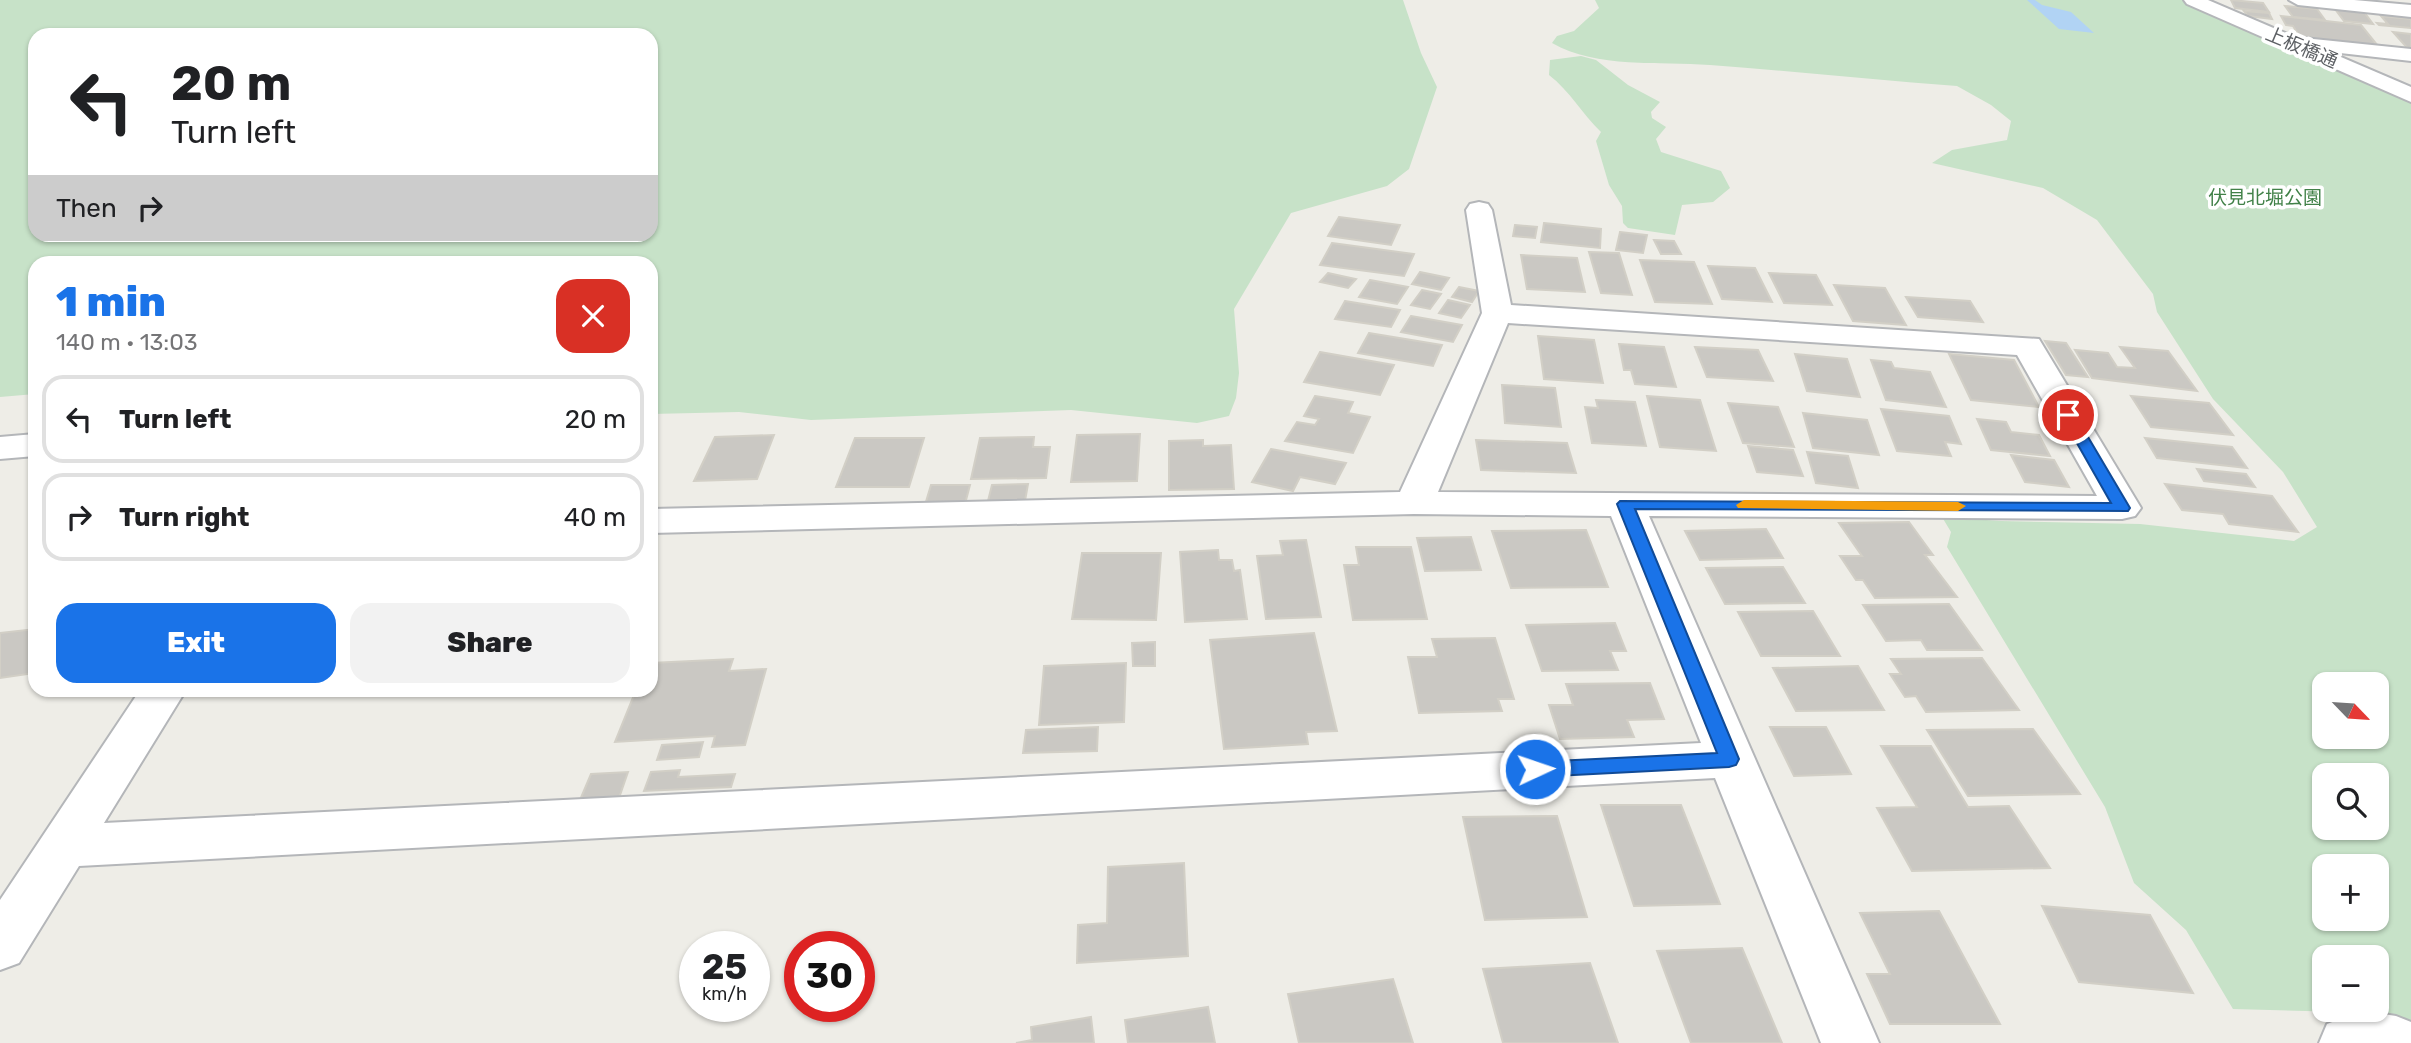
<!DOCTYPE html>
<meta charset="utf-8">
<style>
body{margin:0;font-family:Rubik,"Noto Sans JP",sans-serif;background:#f2f2f2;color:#202124;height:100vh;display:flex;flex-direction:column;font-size:26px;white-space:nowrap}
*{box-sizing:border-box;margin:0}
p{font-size:23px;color:#757577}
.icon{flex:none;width:38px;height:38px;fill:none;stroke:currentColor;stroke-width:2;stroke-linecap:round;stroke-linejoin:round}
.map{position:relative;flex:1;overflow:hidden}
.side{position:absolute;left:28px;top:256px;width:630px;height:441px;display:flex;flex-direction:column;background:#fff;border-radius:21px;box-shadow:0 2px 5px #0004}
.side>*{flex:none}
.banner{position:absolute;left:28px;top:28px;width:630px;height:214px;border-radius:21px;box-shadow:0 2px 5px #0004;background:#fff;color:#202124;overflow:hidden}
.needle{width:46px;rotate:115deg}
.tools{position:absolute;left:2312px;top:672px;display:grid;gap:14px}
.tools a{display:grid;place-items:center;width:77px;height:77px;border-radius:14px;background:#fff;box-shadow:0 2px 5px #0004;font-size:35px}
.speed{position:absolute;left:679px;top:931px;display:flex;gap:14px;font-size:35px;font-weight:700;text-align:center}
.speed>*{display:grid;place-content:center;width:91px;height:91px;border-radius:50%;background:#fff;box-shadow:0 2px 5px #0004;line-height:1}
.speed small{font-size:18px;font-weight:400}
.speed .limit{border:10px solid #d22;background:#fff;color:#111}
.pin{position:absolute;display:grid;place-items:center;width:60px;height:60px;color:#fff;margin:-30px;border:4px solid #fff;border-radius:50%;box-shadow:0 2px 7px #0007}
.me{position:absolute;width:77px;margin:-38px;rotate:87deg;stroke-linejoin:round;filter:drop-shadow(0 0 5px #0008)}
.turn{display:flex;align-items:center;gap:24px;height:147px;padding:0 28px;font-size:32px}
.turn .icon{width:91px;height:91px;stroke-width:2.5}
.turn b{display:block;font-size:49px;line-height:60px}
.then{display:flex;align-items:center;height:66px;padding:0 28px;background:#0003;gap:14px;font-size:26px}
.round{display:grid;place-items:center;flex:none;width:74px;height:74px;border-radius:21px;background:#f2f2f2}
.headline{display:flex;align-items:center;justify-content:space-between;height:119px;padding:0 28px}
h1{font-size:42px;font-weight:800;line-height:52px;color:#1a73e8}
.cta{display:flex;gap:14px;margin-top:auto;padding:14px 28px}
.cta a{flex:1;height:80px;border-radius:21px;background:#1a73e8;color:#fff;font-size:28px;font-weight:800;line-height:80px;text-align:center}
.cta a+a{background:#f2f2f2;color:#202124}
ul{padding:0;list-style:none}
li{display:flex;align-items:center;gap:21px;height:88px;margin:0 14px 10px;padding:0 14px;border:4px solid #e0e0e0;border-radius:21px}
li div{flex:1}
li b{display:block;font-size:26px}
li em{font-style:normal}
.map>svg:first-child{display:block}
.green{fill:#c7e2c8;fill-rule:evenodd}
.water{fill:#b1d3f4}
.building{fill:#cac8c3;stroke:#d2cfc6;stroke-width:2}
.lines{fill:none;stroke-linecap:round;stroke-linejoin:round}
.minor-casing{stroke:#b4b6b9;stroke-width:4}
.tertiary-casing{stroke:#b4b6b9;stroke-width:4}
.minor{fill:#fff;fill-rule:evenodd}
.tertiary{fill:#fff;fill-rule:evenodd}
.route{fill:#1a73e8;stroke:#114b97;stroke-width:2}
.slow{fill:#f59e0b}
.labels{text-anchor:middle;stroke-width:7;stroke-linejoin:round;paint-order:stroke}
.far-street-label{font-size:19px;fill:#5e6165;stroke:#fff}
.far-park-label{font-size:19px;fill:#418148;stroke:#fff}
</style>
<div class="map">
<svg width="2411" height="1043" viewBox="0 0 2411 1043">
<rect width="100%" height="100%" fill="#eeede7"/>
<!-- green -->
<g class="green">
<path d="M0,0h1403l18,53 16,34 -28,82 -22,17 -96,27 -57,96 5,64 -3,25 -7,18 -32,7 -126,-13 -260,10 -72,-8 -88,2v-152h-616v132l-35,3zM651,35v199h-616v-199z"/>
<path d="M1595,0h590l226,100v920l-30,-7 -148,-4 -47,-79 -52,-47 -29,-76 -158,-260 4,-15 -9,-15 59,4 139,3 154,17 23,-14 -34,-55 -70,-73 -56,-87 -4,-18 -56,-74 -54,-32 -111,-25 20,-13 55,-10 4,-19 -20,-16 -34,-19c-83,-6 -165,-15 -247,-21 -51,-4 -113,4 -158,-22l5,-7 17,-5 25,-23zM2324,684h52v53h-52zM2324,775h52v53h-52zM2324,866h52v53h-52zM2324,957h52v53h-52z"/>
<path d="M1581,56l15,4 32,25 32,17 -9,10 1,6 14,9 -10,12 5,13 60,19 9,17 -17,14 -31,3 -7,30 -47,-7 -5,-5 -1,-17 -13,-21 -13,-44 5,-9c-19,-18 -31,-41 -52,-57l1,-15z"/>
</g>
<!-- water -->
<path class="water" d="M2027,0h8l7,5 29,7 23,21 -35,-4z"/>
<!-- building -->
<g class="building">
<path d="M2231,0l32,3 6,9 -34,-4z"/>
<path d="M2285,6l32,3 8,11 -32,-3z"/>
<path d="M2335,9l29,3 9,12 -29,-3z"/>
<path d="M2244,11l25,2 3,6 -24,-3z"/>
<path d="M2281,16l80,9 21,26 -81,-12 -8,-13 -7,-1z"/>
<path d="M2381,16l30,3v9l-32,-3 -2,-2 11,1z"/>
<path d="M2393,32l18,2v17h-1z"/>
<path d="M1339,217l61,8 -9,20 -63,-9z"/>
<path d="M1544,223l57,6 -1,19 -59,-6z"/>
<path d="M1515,225l22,2 -2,11 -22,-2z"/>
<path d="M1620,232l27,3 -4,18 -27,-3z"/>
<path d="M1654,240l20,1 7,13h-20z"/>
<path d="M1332,243l82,11 -10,22 -84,-11z"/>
<path d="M1589,252l30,1 13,42 -31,-2z"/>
<path d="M1521,255l56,3 8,34 -58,-3z"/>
<path d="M1640,260l54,2 18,42 -57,-2z"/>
<path d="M1708,266l47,2 17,34 -50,-3z"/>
<path d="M1420,272l29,6 -8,12 -29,-6z"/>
<path d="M1328,273l28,6 -8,9 -28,-6z"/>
<path d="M1769,273l47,2 16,30 -48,-2z"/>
<path d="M1370,280l38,7 -11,17 -38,-7z"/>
<path d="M1834,285l51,3 21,37 -53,-4z"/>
<path d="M1459,287l20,4 -7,11 -20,-5z"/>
<path d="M1422,290l19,4 -11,15 -19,-4z"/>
<path d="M1906,297l64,4 13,21 -65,-5z"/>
<path d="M1448,300l22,5 -9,13 -22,-5z"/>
<path d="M1345,301l55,9 -9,17 -56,-8z"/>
<path d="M1411,316l51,9 -9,17 -52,-10z"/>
<path d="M1369,333l73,12 -9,21 -75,-13z"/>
<path d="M1538,336l56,4 9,43 -59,-4z"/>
<path d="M2045,341l21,2 22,34 -22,-2z"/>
<path d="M1619,344l45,3 12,40 -41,-3 -4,-14h-7z"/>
<path d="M1695,347l63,3 15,31 -66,-4z"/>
<path d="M2120,347l48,4 29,40 -105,-13 -17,-28 33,3 9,14 18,1z"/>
<path d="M1320,352l74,13 -14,30 -76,-13z"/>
<path d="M1795,354l52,5 13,38 -53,-6z"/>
<path d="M1949,354l65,6 25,47 -68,-7z"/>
<path d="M1871,360l20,2 3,6 36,4 16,35 -60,-7z"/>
<path d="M1502,385l53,3 6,39 -56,-4z"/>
<path d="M1315,396l38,6 -5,11 22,4 -17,36 -68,-12 12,-19 18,3 4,-6 -15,-3z"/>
<path d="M1647,396l53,4 16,51 -56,-4z"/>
<path d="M2131,396l78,7 24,32 -82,-8z"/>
<path d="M1596,400l39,2 11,44 -54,-3 -7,-36 13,1z"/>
<path d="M1728,403l50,4 16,40 -51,-4z"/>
<path d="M1881,409l68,7 12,28 -16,-2 6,14 -54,-5z"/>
<path d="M1803,413l64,7 12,35 -66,-7z"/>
<path d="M1977,419l29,3 5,10 28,3 11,21 -59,-6z"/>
<path d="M1140,434l-3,47 -66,1 6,-47z"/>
<path d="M774,435l-17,44 -63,2 21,-44z"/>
<path d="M1034,437l-1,10h17l-4,31 -75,1 9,-41z"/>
<path d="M855,438h69l-15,49h-73z"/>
<path d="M2145,438l87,9 15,21 -90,-10z"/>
<path d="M1203,440v6l28,-1 3,44 -65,1v-49z"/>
<path d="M1476,440l91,3 9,30 -95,-3z"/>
<path d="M1748,446l45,4 10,26 -46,-4z"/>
<path d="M1271,449l75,14 -11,21 -35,-7 -7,14 -41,-9z"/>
<path d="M1807,452l41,4 10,32 -42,-5z"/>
<path d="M2011,455l43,5 15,27 -44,-5z"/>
<path d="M2197,469l49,5 9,13 -51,-6z"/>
<path d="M1028,484l-3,17h-37l4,-16z"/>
<path d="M2165,484l107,12 26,36 -69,-8 -6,-10 -41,-4z"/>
<path d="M931,485h39l-5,19 -40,1z"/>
<path d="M1909,522l24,33h-8l32,42 -82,1 -12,-18h-7l-16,-24h22l-23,-33z"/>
<path d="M1766,529l17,29 -83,2 -15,-29z"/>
<path d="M1586,530l22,57 -97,1 -19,-57z"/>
<path d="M1471,537l10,33 -56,1 -8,-33z"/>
<path d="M1306,540l15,77 -55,2 -9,-63 26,-1 -3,-14z"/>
<path d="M1356,547h55l16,72 -74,1 -9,-55h15z"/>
<path d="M1218,550l1,10h13l2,11 6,-1 7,49 -62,3 -5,-70z"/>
<path d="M1082,553h79l-5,67 -84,-1z"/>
<path d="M1783,567l22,36 -80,1 -19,-36z"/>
<path d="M1949,604l33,46h-55l-6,-10 -35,1 -23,-36z"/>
<path d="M1813,611l27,45h-79l-23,-44z"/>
<path d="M1615,623l11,28h-16l8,19 -76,1 -16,-46z"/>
<path d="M35,629v44l-35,5v-45z"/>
<path d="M1314,633l23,98 -31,1 2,12 -84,5 -14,-109z"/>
<path d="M1495,638l19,61h-16l4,12 -83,2 -11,-56h29l-5,-18z"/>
<path d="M1155,642v24h-22l-1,-23z"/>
<path d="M1982,658l37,52 -93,2 -10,-16 -11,1 -15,-23h11l-10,-15z"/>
<path d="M733,659l-4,12 37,-2 -21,76 -33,2 3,-11 -100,6 21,-52h15v-27z"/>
<path d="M1126,663l-2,59 -85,3 5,-59z"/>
<path d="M1858,666l26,44 -88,1 -23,-43z"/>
<path d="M1650,683l14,36 -37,1 7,17 -74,2 -11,-34h24l-7,-21z"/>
<path d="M1098,727l-1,24 -74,2 3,-23z"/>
<path d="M1770,727h56l25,47 -57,2z"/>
<path d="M2033,729l47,65 -112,2 -41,-66z"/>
<path d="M703,742l-4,15 -42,3 5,-15z"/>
<path d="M1881,746h50l37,61 41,-1 41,62 -138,3 -35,-63 40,-1z"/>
<path d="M680,770l-2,7 57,-3 -4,13 -87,4 7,-19z"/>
<path d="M628,772l-9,26 -39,2 11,-26z"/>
<path d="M1601,805h80l39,99 -86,2z"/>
<path d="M1557,816l30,101 -102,3 -22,-103z"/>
<path d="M1184,863l4,93 -111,7 1,-38 29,-2 1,-56z"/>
<path d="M2042,906l108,9 43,78 -114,-11z"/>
<path d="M1939,911l61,113h-110l-23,-50h23l-30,-61z"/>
<path d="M1742,948l40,95h-91l-34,-92z"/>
<path d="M1590,963l28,80h-115l-20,-74z"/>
<path d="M1393,979l20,64h-114l-11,-49z"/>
<path d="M1208,1007l7,36h-87l-3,-23z"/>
<path d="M1091,1017l3,26h-78l16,-3 -1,-13z"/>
</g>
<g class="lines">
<defs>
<g id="minor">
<path d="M2289,0h65l57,5v12l-113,-12z"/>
<path d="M2294,37l117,12v12l-124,-14 -3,-4 3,-4z"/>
<path d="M1479,202l9,2 4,6 19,95 528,34 102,169 -6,8 -13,3 -473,-3 230,527h-58l-106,-265 -1636,88 -60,97 -19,7v-70l140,-210h46l-82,133 1597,-80 -90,-227 -197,-2 -763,19v-24l749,-17 82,-179 -16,-103 4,-6zM1508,323l509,32 80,141 -659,-4z"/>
<path d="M35,434v22l-35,3v-22z"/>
<path d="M2370,1012l26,4 15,6v21h-92l8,-19 21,-8z"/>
</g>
<path id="tertiary" d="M2184,0h24l203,87v15l-224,-98z"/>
</defs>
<!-- minor casing -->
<use href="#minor" class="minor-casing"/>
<!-- tertiary casing -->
<use href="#tertiary" class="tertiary-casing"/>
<!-- minor -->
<use href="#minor" class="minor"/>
<!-- tertiary -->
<use href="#tertiary" class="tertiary"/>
</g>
<!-- route -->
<path class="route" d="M2068,411l7,4 55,93 -2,3 -493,-2 104,250 -3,6 -7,2 -194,10 -7,-2 -3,-6 3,-5 7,-2 182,-9 -100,-249 3,-3 491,2 -50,-88z"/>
<!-- slow -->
<path class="slow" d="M1744,500l214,2 8,4 -8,5 -220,-3 -2,-3z"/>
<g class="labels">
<!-- far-street labels -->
<g class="far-street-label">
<text transform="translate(2302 47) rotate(23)" y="7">上板橋通</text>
</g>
<!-- far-park labels -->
<g class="far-park-label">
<text x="2265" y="204">伏見北堀公園</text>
</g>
</g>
</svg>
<div class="tools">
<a><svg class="needle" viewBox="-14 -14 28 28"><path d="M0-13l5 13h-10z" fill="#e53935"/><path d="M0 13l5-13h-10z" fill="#757577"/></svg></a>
<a><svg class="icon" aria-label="search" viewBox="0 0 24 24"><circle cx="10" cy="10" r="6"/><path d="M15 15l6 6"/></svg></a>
<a>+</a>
<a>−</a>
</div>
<div class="speed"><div>25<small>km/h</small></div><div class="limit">30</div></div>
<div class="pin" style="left:2068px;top:415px;background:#d93025"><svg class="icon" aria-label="arrive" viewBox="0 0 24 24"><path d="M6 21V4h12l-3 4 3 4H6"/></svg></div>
<svg class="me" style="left:1535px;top:769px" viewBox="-20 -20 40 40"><circle r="17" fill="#1a73e8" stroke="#fff" stroke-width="3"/><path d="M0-11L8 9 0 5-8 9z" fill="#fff"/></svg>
<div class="banner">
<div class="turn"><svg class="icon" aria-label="left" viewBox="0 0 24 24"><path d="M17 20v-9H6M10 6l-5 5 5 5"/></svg><div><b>20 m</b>Turn left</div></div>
<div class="then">Then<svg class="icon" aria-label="right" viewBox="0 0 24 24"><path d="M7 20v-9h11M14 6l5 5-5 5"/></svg></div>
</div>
<section class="side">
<div class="headline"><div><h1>1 min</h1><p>140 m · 13:03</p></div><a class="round" style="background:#d93025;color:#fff"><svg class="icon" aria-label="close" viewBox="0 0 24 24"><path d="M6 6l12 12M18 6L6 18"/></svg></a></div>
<ul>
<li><svg class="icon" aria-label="left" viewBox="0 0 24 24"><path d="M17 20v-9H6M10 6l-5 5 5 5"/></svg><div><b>Turn left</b></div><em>20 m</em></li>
<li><svg class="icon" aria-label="right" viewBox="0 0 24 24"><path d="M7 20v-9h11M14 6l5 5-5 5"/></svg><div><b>Turn right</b></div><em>40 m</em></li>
</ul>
<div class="cta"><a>Exit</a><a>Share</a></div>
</section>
</div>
